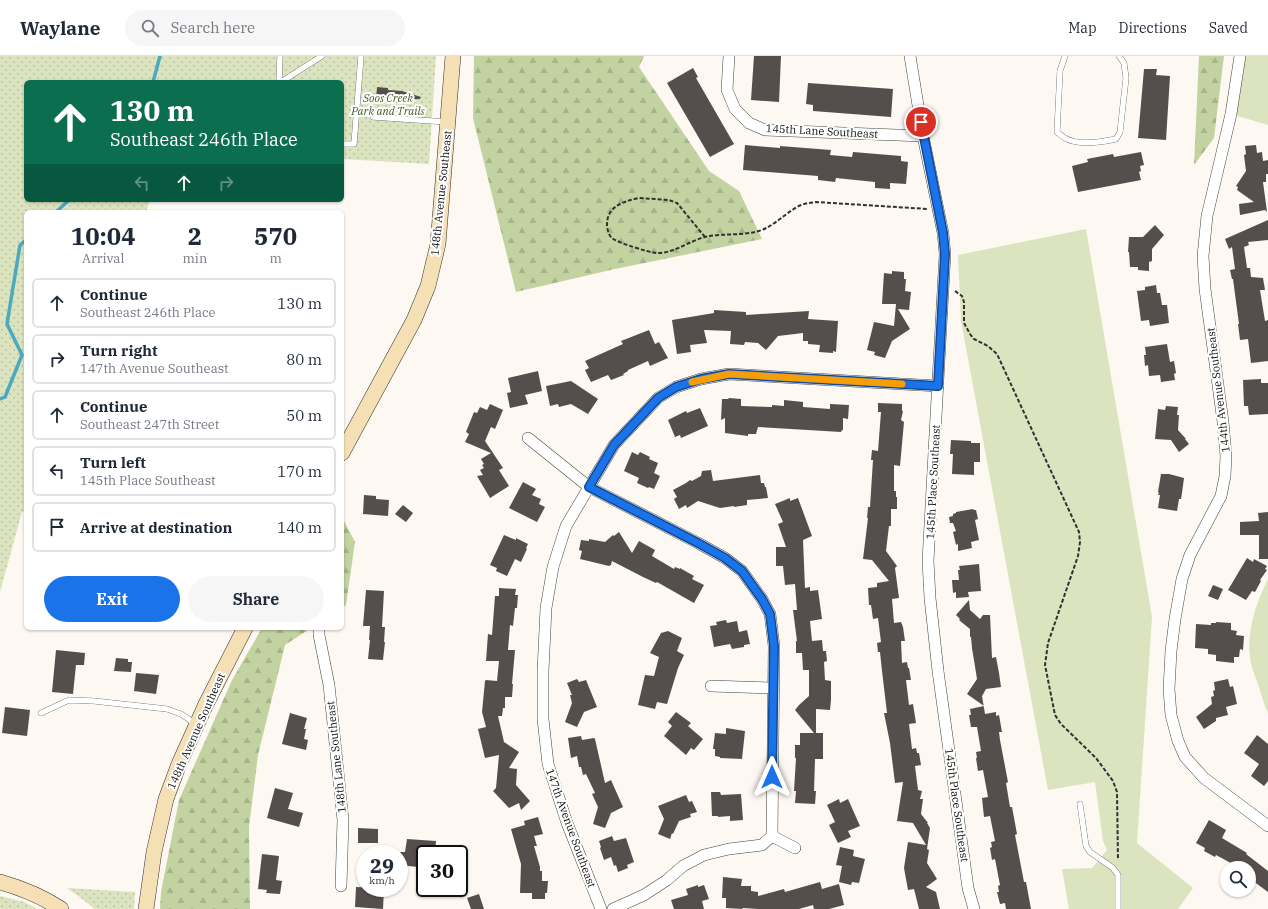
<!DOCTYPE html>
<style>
body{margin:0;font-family:"IBM Plex Serif",serif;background:#f6f6f7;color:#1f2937;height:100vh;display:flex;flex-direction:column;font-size:15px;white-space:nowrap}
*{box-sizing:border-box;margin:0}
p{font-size:13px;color:#747a83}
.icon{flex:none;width:22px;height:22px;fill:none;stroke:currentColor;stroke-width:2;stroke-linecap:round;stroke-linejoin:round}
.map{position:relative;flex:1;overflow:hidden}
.side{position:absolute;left:24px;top:154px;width:320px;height:420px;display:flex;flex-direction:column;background:#fff;border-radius:6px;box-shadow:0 1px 3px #0004}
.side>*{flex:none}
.guide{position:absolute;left:24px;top:24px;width:320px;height:122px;border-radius:6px;box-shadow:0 1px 3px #0004;background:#0b6e4f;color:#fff;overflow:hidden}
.controls{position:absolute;left:1220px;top:805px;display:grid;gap:8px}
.controls a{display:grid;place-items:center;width:36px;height:36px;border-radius:50%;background:#fff;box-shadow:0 1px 3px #0004;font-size:20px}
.speed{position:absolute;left:356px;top:789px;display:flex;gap:8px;font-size:20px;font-weight:700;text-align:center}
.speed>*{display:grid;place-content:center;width:52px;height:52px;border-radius:50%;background:#fff;box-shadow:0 1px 3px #0004;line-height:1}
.speed small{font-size:10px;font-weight:400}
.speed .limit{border:2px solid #111;border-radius:6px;background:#fff;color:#111}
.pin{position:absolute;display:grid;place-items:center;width:34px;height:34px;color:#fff;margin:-17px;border:2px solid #fff;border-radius:50%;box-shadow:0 1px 4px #0007}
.me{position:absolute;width:44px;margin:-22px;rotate:0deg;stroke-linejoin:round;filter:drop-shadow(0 0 3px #0008)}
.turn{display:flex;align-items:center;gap:14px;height:84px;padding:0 20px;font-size:18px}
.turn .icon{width:52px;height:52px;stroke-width:2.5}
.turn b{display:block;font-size:28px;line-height:34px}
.lanes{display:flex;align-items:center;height:38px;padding:0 20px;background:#0003;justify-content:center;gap:20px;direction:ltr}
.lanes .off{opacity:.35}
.eta{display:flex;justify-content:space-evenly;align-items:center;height:68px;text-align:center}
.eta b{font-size:24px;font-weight:800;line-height:28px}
.button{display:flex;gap:8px;margin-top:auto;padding:8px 20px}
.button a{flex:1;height:46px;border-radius:24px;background:#1a73e8;color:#fff;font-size:16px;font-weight:800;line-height:46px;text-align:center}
.button a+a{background:#f6f6f7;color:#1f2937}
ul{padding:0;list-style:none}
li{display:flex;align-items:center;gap:12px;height:50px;margin:0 8px 6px;padding:0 12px;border:2px solid #e0e1e3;border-radius:6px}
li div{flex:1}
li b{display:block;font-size:15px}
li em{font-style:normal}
header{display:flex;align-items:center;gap:24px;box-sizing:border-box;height:56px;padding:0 20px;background:#fff;border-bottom:1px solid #e0e1e3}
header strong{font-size:19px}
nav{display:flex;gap:22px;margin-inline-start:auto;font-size:14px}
.search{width:280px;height:36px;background:#f6f6f7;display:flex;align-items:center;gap:10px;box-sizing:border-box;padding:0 14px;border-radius:22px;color:#747a83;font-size:15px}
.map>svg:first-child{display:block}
.grass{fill:#dbe4bf}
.forest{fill:url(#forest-firs)}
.park{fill:url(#park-dots)}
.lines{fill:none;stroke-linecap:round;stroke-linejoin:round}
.stream{stroke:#4da9bc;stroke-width:3.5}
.building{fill:#564e4c}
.lane-casing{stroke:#424242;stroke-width:6}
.street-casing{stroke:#424242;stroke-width:12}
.secondary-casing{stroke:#313131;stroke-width:16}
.path{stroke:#313131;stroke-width:2;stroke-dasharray:4 2;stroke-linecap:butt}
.lane{stroke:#fff;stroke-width:5.5}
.street{stroke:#fff;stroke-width:11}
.secondary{stroke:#f5dfb5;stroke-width:15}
.route-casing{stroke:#114b97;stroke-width:10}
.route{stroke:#1a73e8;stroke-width:7}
.slow{stroke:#f59e0b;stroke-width:7}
.labels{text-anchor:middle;stroke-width:4;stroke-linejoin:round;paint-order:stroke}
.park-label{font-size:11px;font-style:italic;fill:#3f5e27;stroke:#fff}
.street-label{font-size:11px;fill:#0f0f0f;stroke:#fff}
</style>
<header>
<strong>Waylane</strong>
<div class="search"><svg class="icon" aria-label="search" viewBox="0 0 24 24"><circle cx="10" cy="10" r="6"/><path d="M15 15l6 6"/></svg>Search here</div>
<nav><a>Map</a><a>Directions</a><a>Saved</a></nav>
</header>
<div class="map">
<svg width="1268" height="853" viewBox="0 0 1268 853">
<defs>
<pattern id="forest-firs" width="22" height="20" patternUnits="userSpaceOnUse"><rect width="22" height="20" fill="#c2d3a1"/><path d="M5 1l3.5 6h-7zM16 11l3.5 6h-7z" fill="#a6b489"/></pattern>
<pattern id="park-dots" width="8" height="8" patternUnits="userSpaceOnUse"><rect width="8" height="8" fill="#dbe4bf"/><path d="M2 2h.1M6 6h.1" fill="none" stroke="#bbc2a3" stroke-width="1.8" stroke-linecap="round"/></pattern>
</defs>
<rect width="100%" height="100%" fill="#fdf8f2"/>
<!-- grass -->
<g class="grass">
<path d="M1240,0h28v69l-37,-11z"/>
<path d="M1086,173l66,388 -15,226 56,45 -15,21h-109l-7,-40 30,-1 15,-18 -4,-9 -8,-59 -47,8 -87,-469 -3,-66z"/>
<path d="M1268,523v135c-4,-10 -7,-20 -10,-30 -3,-9 -7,-17 -8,-27 -3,-27 6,-54 18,-78z"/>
</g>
<!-- forest -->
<g class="forest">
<path d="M474,0h170l-5,11 70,104 30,20 23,48 -147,30 -99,23 -43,-174z"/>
<path d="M1199,0h25l-10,82 -20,27z"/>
<path d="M342,461l13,25 -9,63 -4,3z"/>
<path d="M262,572h49l-26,17 -27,110 -9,72 1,82h-90l1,-17 18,-92 53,-120z"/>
</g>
<!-- park -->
<g class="park">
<path d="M0,0h436l-7,108 -87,-5v-77h-316v118h124l-4,12h-120v299l-4,1 -22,80z"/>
<path d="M67,832l68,4 -1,17h-39l-18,-14z"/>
<path d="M0,840l24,6 14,7h-38z"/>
</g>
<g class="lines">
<!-- stream -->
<g class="stream">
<path d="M153,26l7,-26"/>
<path d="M56,156l13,-12"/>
<path d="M0,343l5,-2 17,-42 -15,-31 13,-79 6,-5"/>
</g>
</g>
<!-- building -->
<g class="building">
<path d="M754,0h27l-2,46 -28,-2z"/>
<path d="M693,12l5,9 -2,1 38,66 -24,13 -43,-74z"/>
<path d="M1144,13h13l-1,6 14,1 -4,64 -28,-2z"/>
<path d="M808,27l85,6 -2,28 -78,-6v-6l-7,-1z"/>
<path d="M377,31l11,1v2l14,1 19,6 -1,2 -19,1v3l-13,-1v-2h-12z"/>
<path d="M745,89l35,3v-2l51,4 -1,5 22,2 1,-5 48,4v5l7,1 -2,22 -16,-1v6l-15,-1v-6l-39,-4 -1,4 -17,-2v-4l-75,-6z"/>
<path d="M1256,89l1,8 5,-1 1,9 5,-1v14h-2v8h-3l4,30 -2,-2 -25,5 -1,-11 15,-2 -17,-12 1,-3 -2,-1 10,-15 -2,-16 2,-1 -1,-8z"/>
<path d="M1141,96l3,13 -4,1 1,5 -2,1 2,8 -63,12 -6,-26 16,-4 -1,-3 26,-5 1,3z"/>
<path d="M1268,164v20l-20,2 1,3 -5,2 3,21h3l1,9 12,1 2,12h-5l5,31 3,-1v41l-17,2 -3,-24 -8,1 -2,-16h1l-6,-45h-1l-2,-9 5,-1 -3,-22 -3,2 -4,-10z"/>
<path d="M1155,169l9,10 -12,14v12l-3,1v9l-11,-1v-3h-8l-1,-15h-1l1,-15h14z"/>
<path d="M892,215l12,1v7h2l-1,12 6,1 -2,18 -11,-1 12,20 -18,12 -7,17 -11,-3 1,-3 -8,-2 7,-28 20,4 2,-22h-14l2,-31 8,1z"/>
<path d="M1156,229l1,8h3l2,12h5l2,18 -19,3 -1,-6 -8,1 -4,-30 8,-1v-3z"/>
<path d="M714,254l32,2v3l63,-4 -1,8 30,2 -2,31 -3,-1v2l-14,-1 1,-7 -12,-1v-3h-5v-8l-25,3 -12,14 -8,-7 -13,-1 -1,3 -14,-1 1,-13 -27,-1 3,13 -17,2 1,7 -14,2 -5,-34 42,-7z"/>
<path d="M649,274l6,14 4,-2 9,16 -18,8 -2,-5 -20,9v1l-5,3 1,1 -13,5 -3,-5 -17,7 -6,-12 4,-2 -4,-7 38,-17 -2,-3z"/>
<path d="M1167,288l3,18 4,-1 2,12 -2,1 1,6 -14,2 -1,-7 -11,1 -1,-11 -3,1 -1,-11h2l-1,-8z"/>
<path d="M538,315l4,20 -17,4 3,9 -18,4 -3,-15 4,-1 -3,-14z"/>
<path d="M1261,323v4h7v31l-19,1 -1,-9h-4l-1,-26z"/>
<path d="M571,325l27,18 -10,15 -17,-10 -12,3 -1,-3 -8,2 -4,-20z"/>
<path d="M729,342l12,1v7l31,1v-2l12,1v-6l19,2v5l27,2v-5l19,1 -1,14 -5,-1v12h-1l-1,2 -83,-5 -2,7h-8v2l-23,-3v-15l-4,2 1,-21h6z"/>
<path d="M878,347l24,1v7h1l-2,9 3,2 -4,44 -6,-1v26h2v6h1v12h-6v17h-2l-3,25 11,15 -2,2 4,30 -7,1 2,24 7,-1 2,5 2,14h-4l1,22 5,-1 1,6h1l2,12h-5l3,25 4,-1 3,19 -7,1 3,25 4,-1 1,5h2l2,12 -6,1 3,24 4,1 -2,8h3l-2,15 7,9h-1l3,5 -3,21 2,1 -2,13 10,16 -11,8 10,5 4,17h-21l-5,-20 -6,1 -4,-22 4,-26 18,3 -13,-22 -16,-2 6,-39 -8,1 -5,-40 -6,-30h3l-5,-42 -2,-19h-2l-1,-9 4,-1 -3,-24 -5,1 -2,-14h-2l-1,-17 9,-1v-4l12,-2 -17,-21 -9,-1 5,-41h-1l1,-11h2l3,-47h-2l1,-10 6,1 3,-39h-3z"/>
<path d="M490,348l13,6 -8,19 -4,-2 -6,14 18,27 -4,2 10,16 -19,12 -13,-22 6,-1 -3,-5 4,-2 -2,-3 2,-1 -3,-5 10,-6 -26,-11 4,-8 -3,-2 8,-20 3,1 3,-6 7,3z"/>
<path d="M1166,350l12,1 -1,8h2l-1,15 8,9h-1l4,5 -10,8 -8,-12 -16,-1 3,-30 7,1z"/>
<path d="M700,352l8,18 -27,12 -1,-3 -5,2 -7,-17 18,-9 1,2z"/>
<path d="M951,384l20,1v2h9v19h-6v13l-22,-1 1,-20h-3z"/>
<path d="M632,396l6,3 2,-3 10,5 -1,2 9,4 -4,10 6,3 -6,13 -5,-2 -1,1 -11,-5 2,-5 -15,-7z"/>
<path d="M711,414l2,11 47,-6 1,8h3l1,4h1l2,11 -21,2v5l-13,2v-1l-14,2 -22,-7 -11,7 -1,-3 -7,4 -5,-10 3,-2 -4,-7 13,-7 4,-3 2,1 9,-5 1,-5z"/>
<path d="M1161,418h8l15,4 -2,15 -1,6h-2l-2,12 -19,-3 2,-13h-2l1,-2 -1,-1z"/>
<path d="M523,426l13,7 -4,6 9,4 -2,5 6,3 -8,15 -28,-14z"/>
<path d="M364,439l12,1v3l13,1 -1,16 -25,-2z"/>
<path d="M790,442v3l8,-3 14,38 -9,4 2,48 5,-1v4l8,-1 4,29 -12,2 2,20 10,-1 1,11h3l1,10 -3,1 1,18 6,1v19l-1,10 -14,-1v24h7v26h-8l-1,32h2l-1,13 -20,-1 1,-12h-2l2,-33h-1v-13h5v-12h14l-19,-23 4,-5 10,-9v-26h-6l-1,-17h-6v-12h1l-4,-31h4l-2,-26 -10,1 -2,-19h-7v-19h10l-8,-23 5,-2 -8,-18z"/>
<path d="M403,449l10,8 -7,9 -11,-8z"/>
<path d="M973,453l1,1h2l2,9 -3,1 4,20 -8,2 1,6 -14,3v-7l-2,1 -3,-13 3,-1 -3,-8h-3l-1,-6 4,-1v-2l3,-1v-1z"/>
<path d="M1268,456v47h-9v-24h-19v-13l19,-1 -1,-8z"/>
<path d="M619,476l13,21 7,-12 16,9 -3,6 22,13 1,-2 5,2v-1l14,8 -2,3 12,6 -10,18 -37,-21 -1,1 -13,-6 -31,-16 -1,4 -2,1 -29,-7 2,-8 -3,-1 2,-10 8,1v-2l16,3 8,-7 1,1z"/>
<path d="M504,479l12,5v-2l12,6 -2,4 1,1 -6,13 -6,-3 -8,17 -11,-5 1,-3 -7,-3z"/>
<path d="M1247,502l6,4 1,-3 13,7 -2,3 2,1 -7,10 1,1 -6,11 -3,-1 -6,9 -18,-10z"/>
<path d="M979,508l2,27 -13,1 1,5 -13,1v-6l-3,1 -1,-13h7l-1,-10h2l-1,-4z"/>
<path d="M1213,529l10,4 -5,11 -10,-4z"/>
<path d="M499,532l17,1 -1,6h3l-1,13h-2l-2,18 -3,-1 -2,25h7l-3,34h1l-1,13h-7v11h-2l-1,8h-4l6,26 15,10 -10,16 8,1 -1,16 14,16 -9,9 -2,-7 -10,5 -16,-17 3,-3 3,-33 -14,3 -7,-29 8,-2 -4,-15 3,-31 1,-1 11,1 2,-20h-13l2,-27 4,1 3,-39h4z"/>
<path d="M366,534l18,1 -2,36h3l-1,15h1l-2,18 -15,-1 2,-19h-1l1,-14h-7z"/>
<path d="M969,544l1,10 10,9 3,-4h7l2,43 4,-1 3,16 2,14 -15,2 -4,7 3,18 11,-2v4l3,-1 3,17h-3l1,8 8,42 -2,1 4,24h2l5,27 -2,1 9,47h2l5,27h-25l-1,-6 -5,1 -3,-12h2l-1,-6 2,-1 -5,-26 -3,1 -2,-12 2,-1 -1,-5 4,-1 -5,-25 -6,1 -2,-19 6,-1 -5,-27 -5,1 -2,-13h1l-1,-6 5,-1 -4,-24h-6l-2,-12h2l-1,-6 14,-3 -17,-12 10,-15 -5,-31 -1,-11h-1v-8l-11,-9 1,-1 -4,-4z"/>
<path d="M726,564l1,3 10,-2 2,11 8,-2 3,14 -6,1v2l-12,2 -2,-5 -16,3 -4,-21 7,-1 -1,-3z"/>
<path d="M1216,566l15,1v7l6,1 -1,4 8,1 -1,14 -3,-1 -1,8h-5v6l-18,-2v-6l-8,-1v-5l-13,-1 1,-24 15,1v-2h5z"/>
<path d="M668,575l14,7 -5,13 7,4 -6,13 -11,36 -10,-2 -2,7 -17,-4 7,-30 9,1 5,-19 -9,-4 11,-20z"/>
<path d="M56,594l29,3 -1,12h-8l-3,29 -21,-2z"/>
<path d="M116,602l12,1v3h4l-1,10 -17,-1z"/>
<path d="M136,617l23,2 -3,19 -22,-3z"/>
<path d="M577,623l2,3 7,-2 11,27 -13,5 -7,15 -12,-5 7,-19 -2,-8h2l-5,-12z"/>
<path d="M1228,623l2,8 3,-1 4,18 -11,3 2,8 -12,3v3l-12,8 -8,-12 16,-13 -1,-7 3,-1 -1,-5 2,-1 -1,-8z"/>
<path d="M5,651l25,3 -3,26 -25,-3z"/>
<path d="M676,656l15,11 -3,3 15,13 -9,11 -3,-2 -5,7 -22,-19 8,-10 -4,-4z"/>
<path d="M290,657l17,5 -3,11h2l-2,10 4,1 -2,10 -24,-6z"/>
<path d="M726,672l19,3 -3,28 -22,-1v-1l-5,-1v-7h-2l2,-16 11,1z"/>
<path d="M1257,679l11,9v37l-4,5 -13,-10 8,-12 -15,-11z"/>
<path d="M581,680l1,4 12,-2 1,1 10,44 6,-3 12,27 -12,6 -6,15 -12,-4 5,-17 -6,-13 3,-1 -9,-19 -3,1 -2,-8h-2l-2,-11 -6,2 -3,-20z"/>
<path d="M275,732l18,5 -5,16 15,4 -4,14 -32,-9z"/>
<path d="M711,736h9l1,3 20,-1 2,26 -13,1v-5l-12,1v-1h-6z"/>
<path d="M686,739l3,7 3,-1 5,11 -7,2 1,3 -12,4 -6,13 -1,-1 -2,6 -12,-5 6,-15 -6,-13z"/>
<path d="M839,743l1,4 8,-4 12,27 -12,5 3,6 -13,6 -9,-18 6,-3 -8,-17z"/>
<path d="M538,761l5,17 -9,2 3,10h-3l6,21v4h2v10h6l-1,12h-2v6h-13v-6h-12l1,-29 -10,-35 14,-4 -1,-4z"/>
<path d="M1209,764l17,10 -4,8 25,15 -1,1 22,17v21l-19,-14v-10h-9l-24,-13 -1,2 -11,-6 1,-3 -9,-5z"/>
<path d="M358,772l20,1v14h-20z"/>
<path d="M612,780l2,5 12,-3 8,24 -7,3 1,3 -10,4 -2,-7 -2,1 -3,-9 -7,3 -4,-12 1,-1 -2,-6z"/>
<path d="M407,783l29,2 -1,13h-10v7h-6l-1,6 -19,-2 1,-13h5z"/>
<path d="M840,791l14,3 -1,6 12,3 -6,24 -7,-1 -1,3 -12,-3 3,-16 -6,-1z"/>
<path d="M262,798l17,2 -3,24 6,1 -2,13 -14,-1 1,-3 -9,-1z"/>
<path d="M723,821l19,2 -1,7h10v5l7,1v4l26,-7 1,3 35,-10 2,7 17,-5 5,21 -15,4h-15l-1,-4 -14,4h-41l-15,-1 -1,1 -16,-1v-10h-4z"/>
<path d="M698,829v2l6,-2 5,14 -7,2 2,8h-30l-3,-9 17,-5 -2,-6z"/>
<path d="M356,831l28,1 -1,21 -28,-2z"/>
<path d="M479,838l5,15h-13l-4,-11z"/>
</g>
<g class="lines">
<defs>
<g id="lane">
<path d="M1065,0l-5,15 -3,61c3,2 5,5 8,6 13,8 37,4 51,1l4,-7 6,-54 -2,-15 -5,-7"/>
<path d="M279,26l1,-26"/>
<path d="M281,26l41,-26"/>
<path d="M373,61l74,5"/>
<path d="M342,88h12l7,-88"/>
<path d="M41,657l28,-13 25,1 73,8 14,5 15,10"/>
<path d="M1080,748l6,42 4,6 23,16 5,7v34"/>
</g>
<g id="street">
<path d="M729,0l-2,34 8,19 14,14 16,7 158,6"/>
<path d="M910,0l13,80 20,97 2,21 -17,307 2,37 8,73 30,217 6,21"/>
<path d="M1240,0l-9,58 -24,102 -4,40 2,33 18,133 3,34 -1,20 -4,20 -31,59 -8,24 -7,40 -4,32 -2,38 2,26 7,26 7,16 19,21 64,48"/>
<path d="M528,382l61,49 109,56 27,15 17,13 20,28 8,15 4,32 -2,190"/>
<path d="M319,572v7l10,50 14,135 -2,66"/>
<path d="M711,630l62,2"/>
<path d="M772,780l23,12"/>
<path d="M601,853l-34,-86 -19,-59 -5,-45v-48l3,-63 7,-41 13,-41 48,-81 30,-32 14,-15 18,-11 25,-8 28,-5 209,12"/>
<path d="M613,853l31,-14 23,-15 16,-14 21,-11 25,-6 33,-4 10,-9"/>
</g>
<g id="secondary">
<path d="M342,397l72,-133 14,-34 10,-42 15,-188"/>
<path d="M0,826c21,6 43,15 61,27"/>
<path d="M146,853l8,-57 12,-53 13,-35 27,-60 39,-76"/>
</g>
</defs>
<!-- lane casing -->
<use href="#lane" class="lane-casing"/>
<!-- street casing -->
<use href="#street" class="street-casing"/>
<!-- secondary casing -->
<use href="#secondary" class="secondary-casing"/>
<!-- path -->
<g class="path">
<path d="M705,181l-28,-34 -8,-3 -30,-2c-18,4 -33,9 -32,29 1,4 2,9 5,11 6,5 36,14 44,15 17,1 33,-12 49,-16 16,-4 37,-1 54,-6 16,-5 27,-19 42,-26 5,-2 10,-2 15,-3l111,7"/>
<path d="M955,235l7,5 2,6v21l6,11 4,5 14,7 9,8 82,178 1,10 -2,14 -30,87 -3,22 10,50 6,9 35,34 17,23 4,11 1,68"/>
</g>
<!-- lane -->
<use href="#lane" class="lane"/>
<!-- street -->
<use href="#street" class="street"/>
<!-- secondary -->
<use href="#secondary" class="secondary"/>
</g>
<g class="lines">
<defs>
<path id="route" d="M772,721l2,-131 -4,-32 -8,-15 -20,-28 -17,-13 -27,-15 -109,-56 25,-42 44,-47 18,-11 25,-8 28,-5 209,12 7,-132 -2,-21 -22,-111"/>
</defs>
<!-- route casing -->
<use href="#route" class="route-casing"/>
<!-- route -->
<use href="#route" class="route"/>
<!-- slow -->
<path class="slow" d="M692,326l37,-8 173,10"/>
</g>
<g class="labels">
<!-- park labels -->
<g class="park-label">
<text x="388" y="46">Soos Creek<tspan x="388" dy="13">Park and Trails</tspan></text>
</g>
<!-- street labels -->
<g class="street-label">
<text transform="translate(822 75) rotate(3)" y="4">145th Lane Southeast</text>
<text transform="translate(441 137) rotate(-84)" y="4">148th Avenue Southeast</text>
<text transform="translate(1218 334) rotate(-97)" y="4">144th Avenue Southeast</text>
<text transform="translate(933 426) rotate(-87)" y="4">145th Place Southeast</text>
<text transform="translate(196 675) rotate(-66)" y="4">148th Avenue Southeast</text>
<text transform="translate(336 701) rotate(-96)" y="4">148th Lane Southeast</text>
<text transform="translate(957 749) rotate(82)" y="4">145th Place Southeast</text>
<text transform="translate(571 772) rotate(70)" y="4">147th Avenue Southeast</text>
</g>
</g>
</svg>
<div class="controls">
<a><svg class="icon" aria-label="search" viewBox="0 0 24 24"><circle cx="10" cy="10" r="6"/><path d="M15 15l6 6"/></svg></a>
</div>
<div class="speed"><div>29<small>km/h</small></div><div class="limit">30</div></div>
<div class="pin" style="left:921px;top:66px;background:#d93025"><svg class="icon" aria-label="arrive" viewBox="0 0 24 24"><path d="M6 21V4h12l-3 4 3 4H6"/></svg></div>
<svg class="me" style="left:772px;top:721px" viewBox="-20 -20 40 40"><path d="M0-17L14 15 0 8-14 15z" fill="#1a73e8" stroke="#fff" stroke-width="4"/></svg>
<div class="guide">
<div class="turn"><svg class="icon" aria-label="ahead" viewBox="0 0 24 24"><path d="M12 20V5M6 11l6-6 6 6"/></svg><div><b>130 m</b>Southeast 246th Place</div></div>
<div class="lanes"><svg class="icon off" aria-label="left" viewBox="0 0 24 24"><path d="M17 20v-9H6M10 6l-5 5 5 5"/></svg><svg class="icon" aria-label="ahead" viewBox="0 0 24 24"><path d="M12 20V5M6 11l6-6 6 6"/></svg><svg class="icon off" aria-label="right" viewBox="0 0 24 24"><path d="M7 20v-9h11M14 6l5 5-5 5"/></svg></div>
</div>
<section class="side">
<div class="eta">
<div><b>10:04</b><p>Arrival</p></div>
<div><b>2</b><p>min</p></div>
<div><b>570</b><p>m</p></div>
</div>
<ul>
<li><svg class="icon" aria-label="ahead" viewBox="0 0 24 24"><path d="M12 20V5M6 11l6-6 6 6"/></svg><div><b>Continue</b><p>Southeast 246th Place</p></div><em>130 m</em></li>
<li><svg class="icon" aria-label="right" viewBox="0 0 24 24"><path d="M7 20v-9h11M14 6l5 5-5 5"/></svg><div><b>Turn right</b><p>147th Avenue Southeast</p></div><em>80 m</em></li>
<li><svg class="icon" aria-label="ahead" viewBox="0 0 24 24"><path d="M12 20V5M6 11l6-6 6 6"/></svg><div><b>Continue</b><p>Southeast 247th Street</p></div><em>50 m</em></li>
<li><svg class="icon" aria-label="left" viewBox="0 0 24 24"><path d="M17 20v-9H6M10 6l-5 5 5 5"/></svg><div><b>Turn left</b><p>145th Place Southeast</p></div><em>170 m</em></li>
<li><svg class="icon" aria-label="arrive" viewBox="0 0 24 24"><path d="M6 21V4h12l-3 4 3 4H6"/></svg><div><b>Arrive at destination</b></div><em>140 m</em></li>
</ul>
<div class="button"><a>Exit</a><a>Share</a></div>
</section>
</div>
